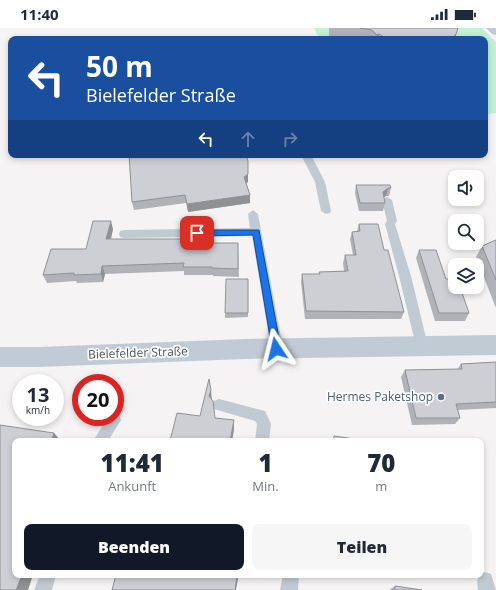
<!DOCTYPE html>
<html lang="de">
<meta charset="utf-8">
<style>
body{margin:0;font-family:"Open Sans",sans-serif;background:#f6f6f7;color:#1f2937;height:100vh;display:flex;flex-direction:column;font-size:15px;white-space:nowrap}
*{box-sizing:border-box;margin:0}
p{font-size:13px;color:#747a83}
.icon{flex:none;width:22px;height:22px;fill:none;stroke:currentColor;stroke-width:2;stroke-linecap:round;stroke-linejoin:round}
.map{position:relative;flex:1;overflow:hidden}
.sheet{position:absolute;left:12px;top:410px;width:472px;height:140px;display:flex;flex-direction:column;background:#fff;border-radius:8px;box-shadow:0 2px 6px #0003}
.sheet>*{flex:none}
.banner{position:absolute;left:8px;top:8px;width:480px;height:122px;border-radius:8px;box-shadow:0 2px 6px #0003;background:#1a4fa0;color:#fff;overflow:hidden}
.tools{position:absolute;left:448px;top:142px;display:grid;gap:8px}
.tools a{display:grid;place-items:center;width:36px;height:36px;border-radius:8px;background:#fff;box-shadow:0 2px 6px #0003;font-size:20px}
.speed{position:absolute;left:12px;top:346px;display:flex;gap:8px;font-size:20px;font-weight:700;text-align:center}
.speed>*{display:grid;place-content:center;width:52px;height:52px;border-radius:50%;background:#fff;box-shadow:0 2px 6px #0003;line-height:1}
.speed small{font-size:10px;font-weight:400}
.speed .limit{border:6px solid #d22;background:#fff;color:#111}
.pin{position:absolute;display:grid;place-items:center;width:34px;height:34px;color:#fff;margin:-17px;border-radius:8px;box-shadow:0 2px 6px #0006}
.me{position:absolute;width:44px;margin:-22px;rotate:350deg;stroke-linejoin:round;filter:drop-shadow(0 0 3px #0008)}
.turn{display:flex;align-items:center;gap:14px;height:84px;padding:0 12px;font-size:18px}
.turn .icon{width:52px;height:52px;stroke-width:2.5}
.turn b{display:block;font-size:28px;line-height:34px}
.lanes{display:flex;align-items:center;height:38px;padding:0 12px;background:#0003;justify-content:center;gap:20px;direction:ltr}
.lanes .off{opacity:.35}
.eta{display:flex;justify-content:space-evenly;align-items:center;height:68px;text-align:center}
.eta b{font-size:24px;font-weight:800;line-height:28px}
.primary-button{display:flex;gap:8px;margin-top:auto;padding:8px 12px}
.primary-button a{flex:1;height:46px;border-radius:8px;background:#111827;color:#fff;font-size:16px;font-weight:800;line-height:46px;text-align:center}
.primary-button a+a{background:#f6f6f7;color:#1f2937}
.status{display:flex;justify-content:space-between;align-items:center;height:28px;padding:0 20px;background:#fff;direction:ltr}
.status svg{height:11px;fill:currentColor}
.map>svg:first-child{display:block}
.green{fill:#c3f1d5}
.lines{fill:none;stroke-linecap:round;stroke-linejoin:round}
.lane{fill:#c1cad2;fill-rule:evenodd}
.street{fill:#c1cad2;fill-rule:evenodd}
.secondary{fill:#c1cbd6;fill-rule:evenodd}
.wall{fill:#b0b2b7}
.shaded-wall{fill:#909195}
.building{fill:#cdcfd5;stroke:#909195}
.route{fill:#1a73e8;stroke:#114b97}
.service-dot{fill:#5c6f8a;stroke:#fff;stroke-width:1.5}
.labels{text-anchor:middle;stroke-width:3.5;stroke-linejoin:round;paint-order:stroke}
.street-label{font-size:12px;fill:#4a5661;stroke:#fff}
.service-label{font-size:12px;fill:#4e5e75;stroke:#fff;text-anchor:end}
</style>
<div class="status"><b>11:40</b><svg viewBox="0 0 49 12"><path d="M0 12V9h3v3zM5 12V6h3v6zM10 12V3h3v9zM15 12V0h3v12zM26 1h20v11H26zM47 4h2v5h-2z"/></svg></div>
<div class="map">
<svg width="496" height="562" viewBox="0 0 496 562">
<rect width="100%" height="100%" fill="#f5f3f3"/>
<!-- green -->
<path class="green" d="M314,0h168l14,14v71l-11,2v-76h-165z"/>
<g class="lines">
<!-- lane -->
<g class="lane">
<path d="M301,127h10l14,27 6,29 -1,2 -4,1 -5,-3 -6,-29z"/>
<path d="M387,169l5,3 5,21 -2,3 16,52 17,70 -2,4 -4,1 -4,-1 -2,-4 -17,-70 -14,-52 2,-3 -5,-21z"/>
<path d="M253,182l5,4 25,135 -1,4 -5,1 -5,-1 -1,-4 -19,-113 -128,2 -4,-1 -1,-3 1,-3 4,-1 126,-2 -2,-14z"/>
<path d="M219,371l46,12 6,13 -2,17h-14l2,-17 -2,-3 -41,-12 -2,-4 2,-4z"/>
<path d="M115,386l4,1 2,5 -13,21h-15l15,-24h7z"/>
<path d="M485,544l6,2 5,16h-18c-1,-10 -2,-15 7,-18z"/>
<path d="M40,547h16l-4,15h-18z"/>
<path d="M283,547h16l-1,15h-18z"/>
</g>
<!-- street -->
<path class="street" d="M486,0h10v7l-4,-1z"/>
<!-- secondary -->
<path class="secondary" d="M496,307v20l-251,4 -206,8h-39v-20h39l206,-8z"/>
</g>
<!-- wall -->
<g class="wall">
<path d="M329,0h129l-3,11h-111l-15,-3z"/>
<path d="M248,154l-2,1 4,12v8l-62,9 -2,-9 -52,7 -2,-8z"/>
<path d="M356,157l35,3 -2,8h-3l-2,1 1,6 -2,8h-24l-4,-18z"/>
<path d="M359,196l25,26 20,62 -3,7h-96l-4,-37 1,-8h17v-2l25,-1 -1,-8 2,-8h8l-3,-16 2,-7 5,-1z"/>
<path d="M113,201l-2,10 76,4h51l1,34 -26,-1v-1h-29v-4l-79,3 -2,8 -26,1 -1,-2 -29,2 -4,-8 43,-26z"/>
<path d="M496,212v68l-20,-51 6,-11z"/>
<path d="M419,222l27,29 23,34 -4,8h-30l-19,-63z"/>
<path d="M248,251v38l-23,1v-5z"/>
<path d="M496,334v46l-38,2 2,8 -5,6 -43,1 -11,-48 4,-7h52l4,-6z"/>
<path d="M395,558l27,4h-33z"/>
</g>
<!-- shaded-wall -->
<g class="shaded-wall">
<path d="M379,6l-1,5h-2l1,-4z"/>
<path d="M456,6l-1,5h-4z"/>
<path d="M248,146v8l-4,3v-8z"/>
<path d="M388,160l-2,8 -5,3 2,-7z"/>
<path d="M250,167v8l-62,9 -1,-8z"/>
<path d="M111,193l2,8 -4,18 -3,-8z"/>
<path d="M102,238l3,8 -2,8 -2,-8z"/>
<path d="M211,362l1,11 -3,-5z"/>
<path d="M234,392v10l-2,11h-2z"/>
<path d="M54,405l7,8h-10z"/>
<path d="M22,547h11l-5,15h-12z"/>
<path d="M237,547l1,4 -2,11h-1z"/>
</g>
<!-- building -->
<g class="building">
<path d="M360,0h98l-2,6 -5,5 -8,-1 -2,1h-54l-8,-5 -2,1 -5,-5z"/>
<path d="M129,127h117l2,6v13l-4,3 6,18 -63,9 -2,-9 -53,7z"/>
<path d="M356,157h34l1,3h-3l-5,4 2,11h-25z"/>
<path d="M93,193h18l-5,18h80v4h52v26l-26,-1v-1h-29l1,-4 -82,3 -1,8 -27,1v-2l-31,2 8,-26h35z"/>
<path d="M359,196h19l6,26h4l16,62 -98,-1 -4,-37h18l-1,-2 29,-1 -3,-16h11l-4,-23 8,-1z"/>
<path d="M496,212v40l-14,-34z"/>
<path d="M419,222h17l10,29h9v8h5l9,26h-30z"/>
<path d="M226,251h22v34h-23z"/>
<path d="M496,334v40l-40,2 4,14h-44l-11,-48 57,-1 -1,-5z"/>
<path d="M209,351l2,11 -2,6 4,5 2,17 19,2 -4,21h-60l7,-28 23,3z"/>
<path d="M0,397l54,8 -3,8h-36v134h7l-6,15h-16z"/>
<path d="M334,408l34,5h-35z"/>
<path d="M116,547h121l-2,15h-123z"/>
<path d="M395,558l27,4h-27z"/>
</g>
<!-- route -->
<path class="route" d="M197,202h62l22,119 -1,3h-7l-1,-3 -19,-114 -56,1 -4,-3z"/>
<!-- markers -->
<circle class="service-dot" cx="441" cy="369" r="4"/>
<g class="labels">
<!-- street labels -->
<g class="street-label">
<text transform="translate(138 325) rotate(-2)" y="4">Bielefelder Straße</text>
</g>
<!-- service labels -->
<g class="service-label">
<text x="433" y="373">Hermes Paketshop</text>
</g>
</g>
</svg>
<div class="tools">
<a><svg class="icon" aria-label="sound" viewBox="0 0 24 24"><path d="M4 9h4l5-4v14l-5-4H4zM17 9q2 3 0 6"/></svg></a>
<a><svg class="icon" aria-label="search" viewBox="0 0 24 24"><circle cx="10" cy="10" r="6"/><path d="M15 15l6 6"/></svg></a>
<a><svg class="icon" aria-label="layers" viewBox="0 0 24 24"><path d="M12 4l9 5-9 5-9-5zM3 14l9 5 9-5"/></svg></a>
</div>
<div class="speed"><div>13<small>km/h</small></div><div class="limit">20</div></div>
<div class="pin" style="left:197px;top:205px;background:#d93025"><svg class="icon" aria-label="arrive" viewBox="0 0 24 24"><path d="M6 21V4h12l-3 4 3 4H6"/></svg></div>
<svg class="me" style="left:276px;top:321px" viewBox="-20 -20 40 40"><path d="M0-17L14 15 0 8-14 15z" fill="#1a73e8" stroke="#fff" stroke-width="4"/></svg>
<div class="banner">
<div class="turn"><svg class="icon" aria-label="left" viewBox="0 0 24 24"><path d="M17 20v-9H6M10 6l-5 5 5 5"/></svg><div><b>50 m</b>Bielefelder Straße</div></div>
<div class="lanes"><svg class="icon" aria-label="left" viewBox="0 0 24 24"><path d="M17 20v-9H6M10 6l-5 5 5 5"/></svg><svg class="icon off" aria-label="ahead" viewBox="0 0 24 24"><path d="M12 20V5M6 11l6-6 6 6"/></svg><svg class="icon off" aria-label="right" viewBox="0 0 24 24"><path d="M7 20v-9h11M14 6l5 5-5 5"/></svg></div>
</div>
<section class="sheet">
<div class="eta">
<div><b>11:41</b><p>Ankunft</p></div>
<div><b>1</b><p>Min.</p></div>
<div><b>70</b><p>m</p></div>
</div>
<div class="primary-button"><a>Beenden</a><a>Teilen</a></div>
</section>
</div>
